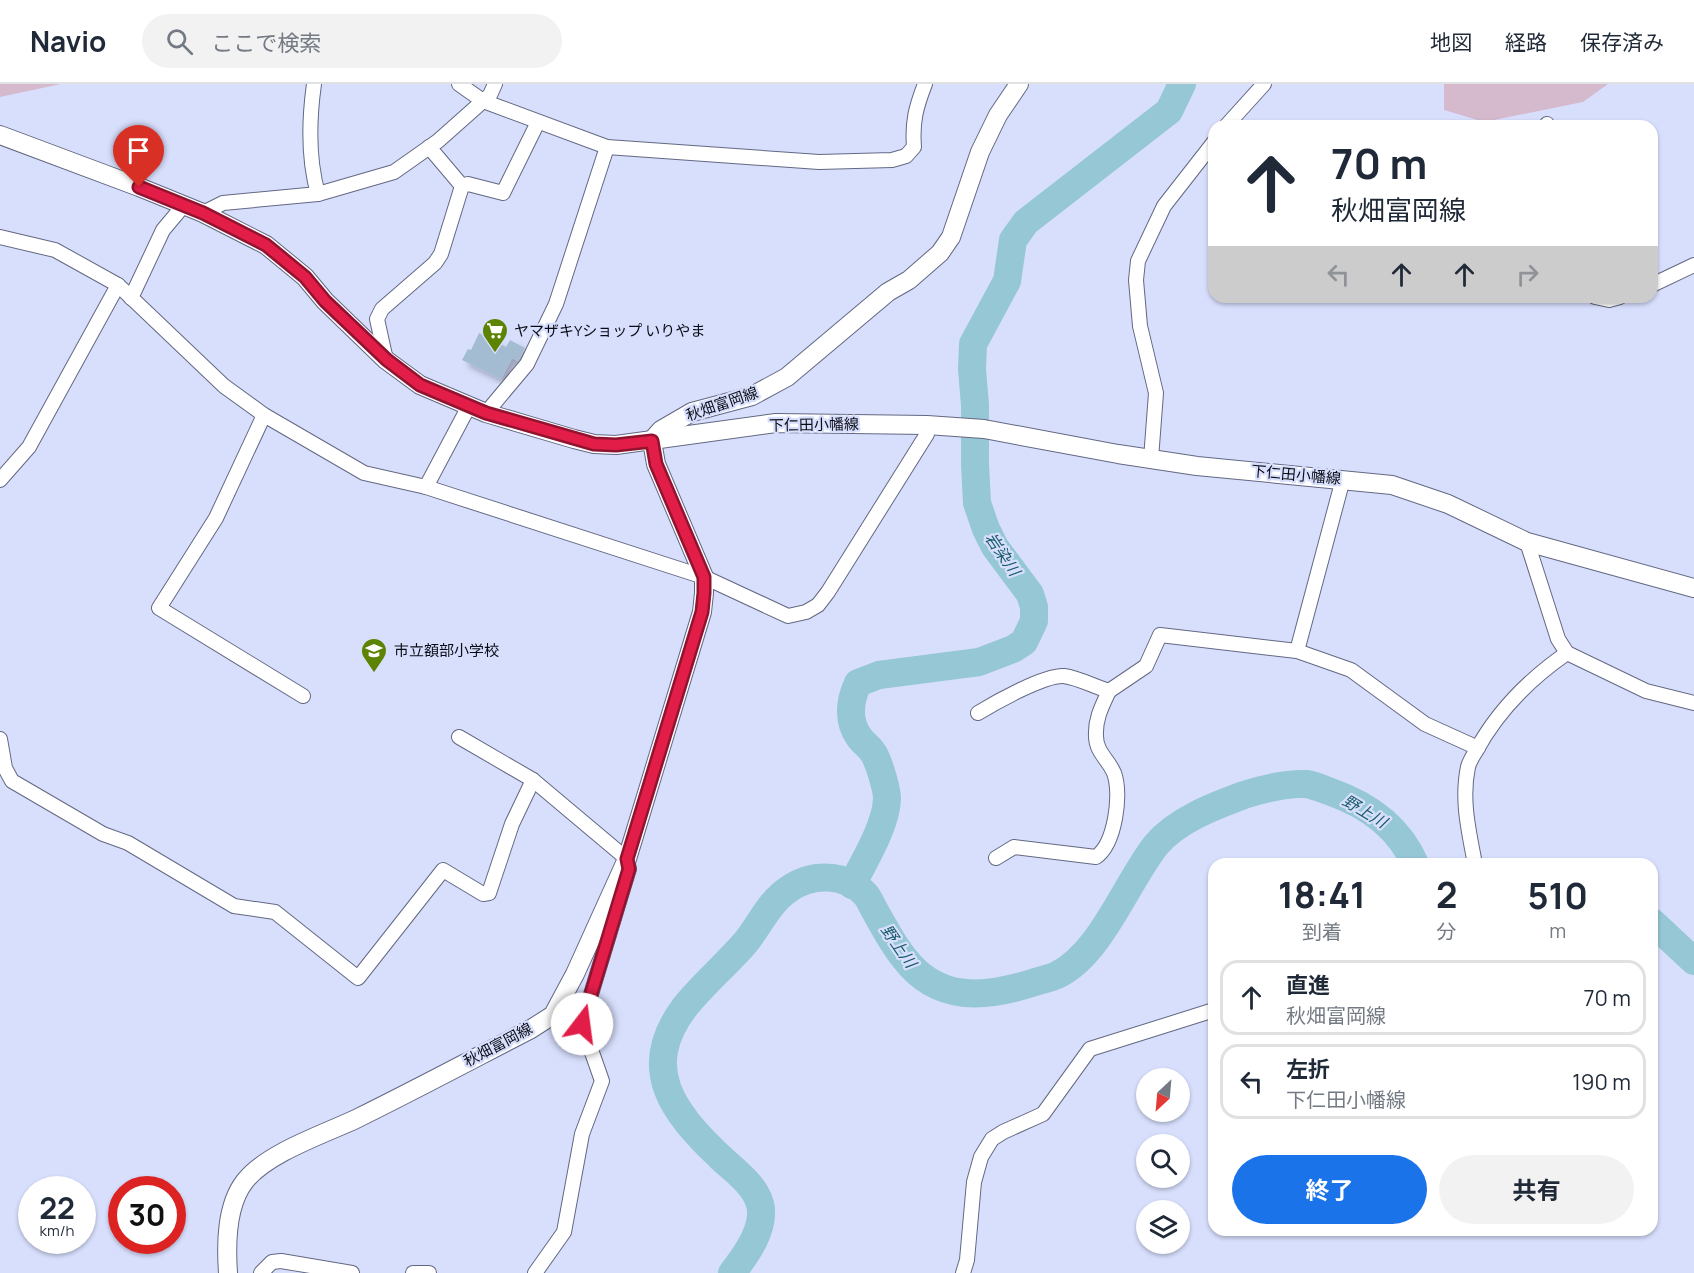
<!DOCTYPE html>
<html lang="ja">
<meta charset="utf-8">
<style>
body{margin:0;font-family:Manrope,"Noto Sans JP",sans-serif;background:#f2f2f3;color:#1f2937;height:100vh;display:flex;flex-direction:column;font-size:22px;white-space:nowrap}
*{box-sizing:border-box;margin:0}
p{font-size:20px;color:#747a83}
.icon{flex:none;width:33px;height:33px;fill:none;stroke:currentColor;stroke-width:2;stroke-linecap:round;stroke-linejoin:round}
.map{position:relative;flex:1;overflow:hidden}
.sheet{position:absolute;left:1208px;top:774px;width:450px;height:378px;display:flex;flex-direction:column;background:#fff;border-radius:18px;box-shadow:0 2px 4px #0004}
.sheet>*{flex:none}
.banner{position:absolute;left:1208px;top:36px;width:450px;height:183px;border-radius:18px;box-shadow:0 2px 4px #0004;background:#fff;color:#1f2937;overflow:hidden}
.needle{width:39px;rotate:206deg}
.fabs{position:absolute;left:1136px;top:984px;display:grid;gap:12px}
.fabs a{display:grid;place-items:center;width:54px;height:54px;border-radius:50%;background:#fff;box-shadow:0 2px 4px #0004;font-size:30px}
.speed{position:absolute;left:18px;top:1092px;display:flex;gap:12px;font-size:30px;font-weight:700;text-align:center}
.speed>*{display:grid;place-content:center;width:78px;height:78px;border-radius:50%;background:#fff;box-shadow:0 2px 4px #0004;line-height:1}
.speed small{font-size:15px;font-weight:400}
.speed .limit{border:9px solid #d22;background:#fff;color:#111}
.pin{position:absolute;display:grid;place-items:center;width:51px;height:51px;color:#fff;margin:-62px -26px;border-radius:50% 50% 50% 0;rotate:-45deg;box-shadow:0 0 6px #0007}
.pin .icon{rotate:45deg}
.me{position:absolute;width:66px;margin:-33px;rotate:15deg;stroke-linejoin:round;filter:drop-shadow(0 0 4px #0008)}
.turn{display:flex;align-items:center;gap:21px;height:126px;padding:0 24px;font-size:27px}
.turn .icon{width:78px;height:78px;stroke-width:2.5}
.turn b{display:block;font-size:42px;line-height:51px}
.lanes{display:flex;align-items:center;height:57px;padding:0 24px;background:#0003;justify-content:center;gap:30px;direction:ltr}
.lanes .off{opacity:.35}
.eta{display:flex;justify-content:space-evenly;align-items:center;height:102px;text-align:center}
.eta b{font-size:36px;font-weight:700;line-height:42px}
.primary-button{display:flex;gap:12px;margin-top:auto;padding:12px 24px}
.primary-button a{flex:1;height:69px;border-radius:36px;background:#1a73e8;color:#fff;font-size:24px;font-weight:700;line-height:69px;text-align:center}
.primary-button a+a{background:#f2f2f3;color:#1f2937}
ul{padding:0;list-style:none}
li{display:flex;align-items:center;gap:18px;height:75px;margin:0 12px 9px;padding:0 12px;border:3px solid #e0e1e3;border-radius:18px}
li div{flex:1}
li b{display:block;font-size:22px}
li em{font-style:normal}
header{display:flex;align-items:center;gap:36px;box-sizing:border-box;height:84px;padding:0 30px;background:#fff;border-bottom:2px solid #e0e1e3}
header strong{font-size:28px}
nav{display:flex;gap:33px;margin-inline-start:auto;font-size:21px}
.search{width:420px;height:54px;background:#f2f2f3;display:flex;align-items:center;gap:15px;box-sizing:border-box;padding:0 21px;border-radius:33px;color:#747a83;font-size:22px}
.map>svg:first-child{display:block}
.green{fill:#d5bace}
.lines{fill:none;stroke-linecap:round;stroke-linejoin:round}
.river{stroke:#95c7d4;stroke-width:28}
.building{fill:#a4bcd2;filter:url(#shadow)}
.street-casing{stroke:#636882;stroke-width:16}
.secondary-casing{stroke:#636882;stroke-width:20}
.street{stroke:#fff;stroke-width:14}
.secondary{stroke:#fff;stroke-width:18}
.route-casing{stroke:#92132f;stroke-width:15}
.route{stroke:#e11d48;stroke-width:10}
.labels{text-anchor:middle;stroke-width:4.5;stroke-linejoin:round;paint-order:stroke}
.poi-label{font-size:15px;fill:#0a0c15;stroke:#d8dffd;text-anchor:start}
.street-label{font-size:15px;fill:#0a0c15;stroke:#d8dffd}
.water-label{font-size:16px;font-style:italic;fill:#185b6a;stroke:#d8dffd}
</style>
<header>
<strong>Navio</strong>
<div class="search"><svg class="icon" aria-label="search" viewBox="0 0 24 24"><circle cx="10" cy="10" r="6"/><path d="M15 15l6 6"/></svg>ここで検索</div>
<nav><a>地図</a><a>経路</a><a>保存済み</a></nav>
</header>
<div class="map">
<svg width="1694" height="1189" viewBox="0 0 1694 1189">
<defs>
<filter id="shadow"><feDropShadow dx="5.5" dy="5.5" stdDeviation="3" flood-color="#0004"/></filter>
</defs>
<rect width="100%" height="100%" fill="#d8dffd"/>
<!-- green -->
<g class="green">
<path d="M0,0h61l-61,13z"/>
<path d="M1444,0h164l-25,18 -99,20 -40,-12z"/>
</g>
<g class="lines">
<!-- river -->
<g class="river">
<path d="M852,801c12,-24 34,-59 35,-86 0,-10 -8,-36 -13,-45 -4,-7 -11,-11 -15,-17 -12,-17 -9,-37 -1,-54l21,-8 100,-13 34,-13 11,-7 10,-21v-14l-4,-13 -35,-47 -9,-18 -9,-26 -2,-39v-59l-3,-36 1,-25 34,-63 6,-41 13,-18 143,-111 13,-27"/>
<path d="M1652,838l42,39"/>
<path d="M732,1189c14,-18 34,-45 28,-69 -6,-21 -27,-34 -41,-48 -46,-44 -80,-87 -35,-148 18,-23 42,-43 61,-65 15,-18 24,-41 44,-54 23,-16 56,-16 76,5 4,4 7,12 10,17 9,16 18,34 30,48 33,43 80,39 127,24 8,-3 17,-4 25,-8 44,-21 69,-92 99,-130 21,-25 58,-39 88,-50 19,-6 42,-12 62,-11 8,1 17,5 25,8 37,13 68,35 84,72"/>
</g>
</g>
<!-- building -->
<path class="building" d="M479,249l27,14 4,-7 15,8 -7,13 -6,-3 -11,21 -39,-19 6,-11 3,1z"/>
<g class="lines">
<defs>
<g id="street">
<path d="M314,0c-5,36 -6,75 4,110"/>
<path d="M459,0l24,17 124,46 212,15 73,-2 14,-4 8,-9c-2,-25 2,-40 11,-63"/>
<path d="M1547,40l1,2"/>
<path d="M1226,42l38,-42"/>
<path d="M429,63l33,39"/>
<path d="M203,129l20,-10 95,-9 76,-22 44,-31 45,-40 7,-6 5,-11"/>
<path d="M0,153l55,13 63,35 106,101 40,29 100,58 62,14 278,90 84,39 18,-4 12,-7 10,-13 99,-158v-9"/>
<path d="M1652,201l42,-20"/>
<path d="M1595,213l14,3 11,-3"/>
<path d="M131,214l32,-68 21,-25"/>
<path d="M386,276l-9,-41 5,-10 53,-46 6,-9 21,-68 6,-2 35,9 35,-71"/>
<path d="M486,329l41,-49 29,-60 51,-157"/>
<path d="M264,331l-48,103 -57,90 144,88"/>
<path d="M1151,375l5,-66 -16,-67 -4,-46 2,-19 26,-55 50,-64"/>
<path d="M0,396l29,-33 89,-162"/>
<path d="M426,403l43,-81"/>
<path d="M1527,458l31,97 9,14 79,38 48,12"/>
<path d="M1297,567l54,19 74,54 53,24"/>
<path d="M978,629c18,-11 66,-38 86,-37 15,2 31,11 45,15l37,-25 14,-31 137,16 46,-172"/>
<path d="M459,653l74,43 94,79 2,10 -47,155 20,57 -20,53 -18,98 -29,41"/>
<path d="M0,655l5,29 7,13 91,53 25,9 106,63 41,6 83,66 85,-108 40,24 6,-1 23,-69 21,-44"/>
<path d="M996,774l18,-11 82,10c19,-13 26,-63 18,-84 -6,-14 -18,-21 -18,-37 -1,-17 6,-30 13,-45"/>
<path d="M1475,780c-6,-32 -14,-64 -7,-97 1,-5 5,-11 8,-16 21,-39 55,-73 91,-98"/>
<path d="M261,1189l11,-11 9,-1 71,12"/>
<path d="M413,1189h16"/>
<path d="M963,1189l4,-13 7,-78 7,-25 11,-18 11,-7 40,-18 47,-65 124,-39"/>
</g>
<g id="secondary">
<path d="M0,51l139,52 64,26 63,32 39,32 20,24 61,59 34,25 66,28 88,26 20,5 22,1 160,-22 151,2 57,4 134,25 79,12 195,19 56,19 79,38 167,46"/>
<path d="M653,355l8,-9 31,-18 60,-16 35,-19 101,-85 21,-12 31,-27 11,-16 29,-85 18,-37 21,-31"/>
<path d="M228,1189c-2,-29 -2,-68 17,-92 22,-28 79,-47 111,-62 59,-29 117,-60 175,-90l22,-14 22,-41 52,-115 75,-247 2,-19v-16l-48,-113 -4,-23"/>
</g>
</defs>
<!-- street casing -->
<use href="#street" class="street-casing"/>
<!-- secondary casing -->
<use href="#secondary" class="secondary-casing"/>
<!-- street -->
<use href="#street" class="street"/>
<!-- secondary -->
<use href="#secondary" class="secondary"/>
</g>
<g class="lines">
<defs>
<path id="route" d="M139,103l64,26 63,32 39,32 20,24 62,59 33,25 66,28 108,31 22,1 36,-4 4,23 48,113v16l-2,19 -75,247 2,10 -47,155"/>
</defs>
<!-- route casing -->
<use href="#route" class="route-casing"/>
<!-- route -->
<use href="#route" class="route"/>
</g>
<!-- icons -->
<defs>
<symbol id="supermarket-pin" viewBox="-11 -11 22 30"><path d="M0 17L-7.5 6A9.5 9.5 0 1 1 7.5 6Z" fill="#5d8302" stroke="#d8dffd"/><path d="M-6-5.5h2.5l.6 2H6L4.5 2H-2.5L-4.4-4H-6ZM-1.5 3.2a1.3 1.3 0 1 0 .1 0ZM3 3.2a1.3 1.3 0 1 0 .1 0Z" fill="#fff"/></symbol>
<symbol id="school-pin" viewBox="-11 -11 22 30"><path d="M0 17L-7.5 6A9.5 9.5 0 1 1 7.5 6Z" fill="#5d8302" stroke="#d8dffd"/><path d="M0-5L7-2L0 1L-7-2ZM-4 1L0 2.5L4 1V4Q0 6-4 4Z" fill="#fff"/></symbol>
</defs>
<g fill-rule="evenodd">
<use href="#supermarket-pin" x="480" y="232" width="30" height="40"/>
<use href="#school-pin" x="359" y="552" width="30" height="40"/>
</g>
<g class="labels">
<!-- poi labels -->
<g class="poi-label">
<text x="514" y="252">ヤマザキYショップ いりやま</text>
<text x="394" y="572">市立額部小学校</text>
</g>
<!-- street labels -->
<g class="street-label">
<text transform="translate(722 320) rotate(-19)" y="5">秋畑富岡線</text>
<text transform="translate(814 341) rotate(-1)" y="5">下仁田小幡線</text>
<text transform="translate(1296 391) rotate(5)" y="5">下仁田小幡線</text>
<text transform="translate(498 961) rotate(-28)" y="5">秋畑富岡線</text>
</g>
<!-- water labels -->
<g class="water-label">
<text transform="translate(1003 470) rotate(56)" y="6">岩染川</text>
<text transform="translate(1365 727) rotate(31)" y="6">野上川</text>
<text transform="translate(899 862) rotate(55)" y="6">野上川</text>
</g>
</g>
</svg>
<div class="fabs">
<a><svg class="needle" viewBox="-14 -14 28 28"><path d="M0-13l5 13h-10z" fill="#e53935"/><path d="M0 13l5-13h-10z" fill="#747a83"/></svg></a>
<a><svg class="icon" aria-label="search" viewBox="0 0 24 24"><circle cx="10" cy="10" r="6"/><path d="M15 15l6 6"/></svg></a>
<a><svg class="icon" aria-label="layers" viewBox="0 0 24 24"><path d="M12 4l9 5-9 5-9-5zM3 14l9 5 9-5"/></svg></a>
</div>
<div class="speed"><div>22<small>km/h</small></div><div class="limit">30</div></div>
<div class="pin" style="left:139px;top:103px;background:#d93025"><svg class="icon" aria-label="arrive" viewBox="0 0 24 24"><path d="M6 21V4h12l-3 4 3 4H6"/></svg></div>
<svg class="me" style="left:582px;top:940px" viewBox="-20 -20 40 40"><circle r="19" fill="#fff"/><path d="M0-13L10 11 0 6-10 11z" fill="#e11d48"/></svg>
<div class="banner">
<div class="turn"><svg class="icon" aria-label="ahead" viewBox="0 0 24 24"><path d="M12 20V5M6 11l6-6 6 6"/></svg><div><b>70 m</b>秋畑富岡線</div></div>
<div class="lanes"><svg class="icon off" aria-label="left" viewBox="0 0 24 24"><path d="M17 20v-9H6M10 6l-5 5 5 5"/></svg><svg class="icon" aria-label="ahead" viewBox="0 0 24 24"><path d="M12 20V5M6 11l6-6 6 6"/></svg><svg class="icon" aria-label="ahead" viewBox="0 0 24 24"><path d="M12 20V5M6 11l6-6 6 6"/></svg><svg class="icon off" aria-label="right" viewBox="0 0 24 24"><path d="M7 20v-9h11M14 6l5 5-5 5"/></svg></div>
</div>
<section class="sheet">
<div class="eta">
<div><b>18:41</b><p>到着</p></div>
<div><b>2</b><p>分</p></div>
<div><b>510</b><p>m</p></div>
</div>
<ul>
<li><svg class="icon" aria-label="ahead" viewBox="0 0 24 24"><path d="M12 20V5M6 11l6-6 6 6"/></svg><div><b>直進</b><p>秋畑富岡線</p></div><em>70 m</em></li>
<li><svg class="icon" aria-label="left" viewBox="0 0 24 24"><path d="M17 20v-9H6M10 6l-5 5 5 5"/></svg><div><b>左折</b><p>下仁田小幡線</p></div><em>190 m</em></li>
</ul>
<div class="primary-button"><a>終了</a><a>共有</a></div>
</section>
</div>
